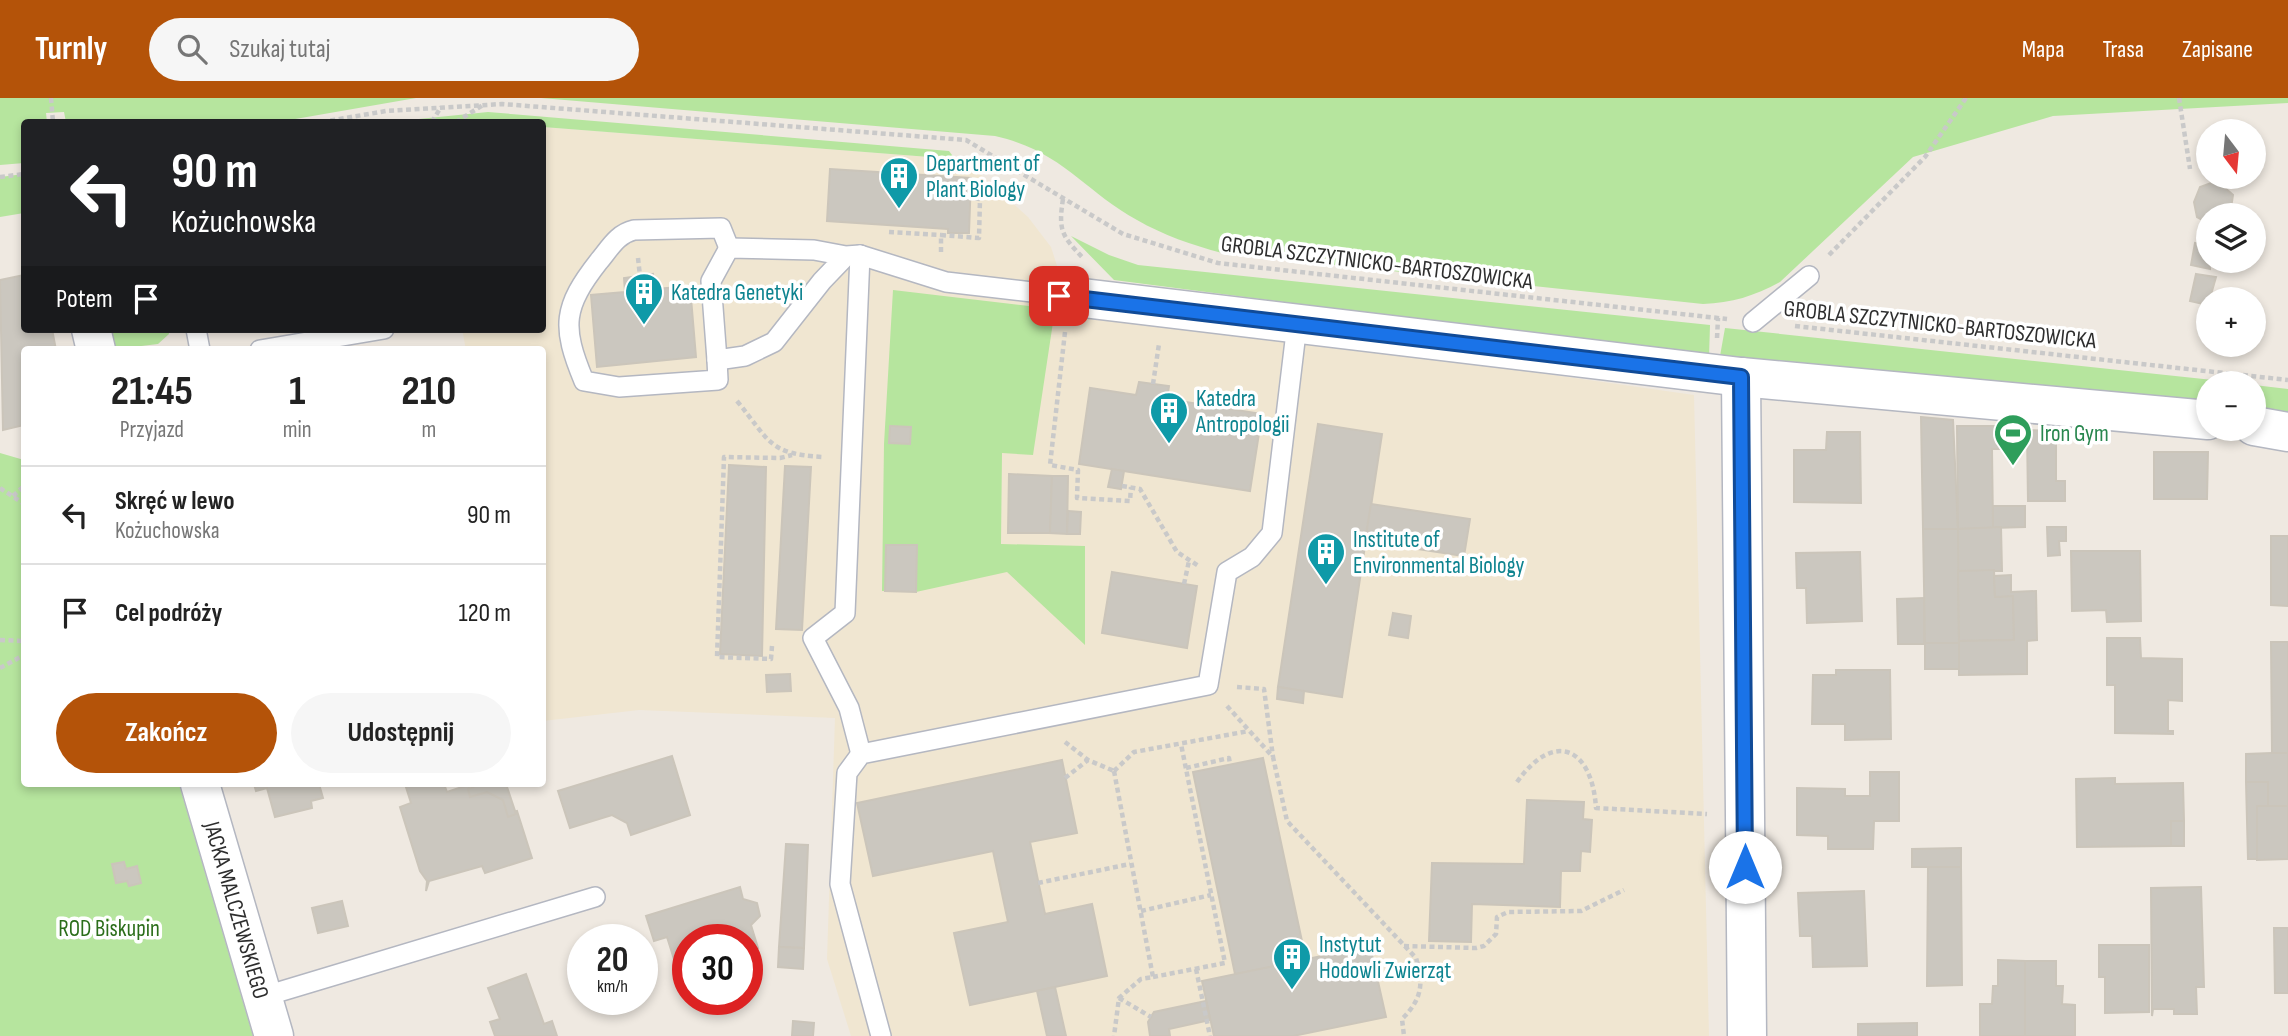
<!DOCTYPE html>
<html lang="pl">
<meta charset="utf-8">
<style>
body{margin:0;font-family:"Sofia Sans Condensed",sans-serif;background:#f6f6f6;color:#222;height:100vh;display:flex;flex-direction:column;font-size:26px;white-space:nowrap}
*{box-sizing:border-box;margin:0}
p{font-size:23px;color:#767676}
.icon{flex:none;width:38px;height:38px;fill:none;stroke:currentColor;stroke-width:2;stroke-linecap:round;stroke-linejoin:round}
.map{position:relative;flex:1;overflow:hidden}
.drawer{position:absolute;left:21px;top:248px;width:525px;height:441px;display:flex;flex-direction:column;background:#fff;border-radius:7px;box-shadow:0 4px 10px #0003}
.drawer>*{flex:none}
.banner{position:absolute;left:21px;top:21px;width:525px;height:214px;border-radius:7px;box-shadow:0 4px 10px #0003;background:#202124;color:#fff;overflow:hidden}
.needle{width:46px;rotate:164deg}
.controls{position:absolute;left:2196px;top:21px;display:grid;gap:14px}
.controls a{display:grid;place-items:center;width:70px;height:70px;border-radius:50%;background:#fff;box-shadow:0 4px 10px #0003;font-size:35px}
.speed{position:absolute;left:567px;top:826px;display:flex;gap:14px;font-size:35px;font-weight:700;text-align:center}
.speed>*{display:grid;place-content:center;width:91px;height:91px;border-radius:50%;background:#fff;box-shadow:0 4px 10px #0003;line-height:1}
.speed small{font-size:18px;font-weight:400}
.speed .limit{border:10px solid #d22;background:#fff;color:#111}
.pin{position:absolute;display:grid;place-items:center;width:60px;height:60px;color:#fff;margin:-30px;border-radius:14px;box-shadow:0 4px 10px #0006}
.me{position:absolute;width:77px;margin:-38px;rotate:0deg;stroke-linejoin:round;filter:drop-shadow(0 0 5px #0008)}
.turn{display:flex;align-items:center;gap:24px;height:147px;padding:0 35px;font-size:32px}
.turn .icon{width:91px;height:91px;stroke-width:2.5}
.turn b{display:block;font-size:49px;line-height:60px}
.then{display:flex;align-items:center;height:66px;padding:0 35px;background:#0003;gap:14px;font-size:26px}
.eta{display:flex;justify-content:space-evenly;align-items:center;height:119px;text-align:center}
.eta b{font-size:42px;font-weight:700;line-height:49px}
.button{display:flex;gap:14px;margin-top:auto;padding:14px 35px}
.button a{flex:1;height:80px;border-radius:42px;background:#b45309;color:#fff;font-size:28px;font-weight:700;line-height:80px;text-align:center}
.button a+a{background:#f6f6f6;color:#222}
ul{padding:0;list-style:none}
li{display:flex;align-items:center;gap:21px;height:98px;padding:0 35px;border-top:2px solid #e0e0e0}
li div{flex:1}
li b{display:block;font-size:26px}
li em{font-style:normal}
header{display:flex;align-items:center;gap:42px;box-sizing:border-box;height:98px;padding:0 35px;background:#b45309;color:#fff}
header strong{font-size:33px}
nav{display:flex;gap:38px;margin-inline-start:auto;font-size:24px}
.search{width:490px;height:63px;background:#f6f6f6;display:flex;align-items:center;gap:18px;box-sizing:border-box;padding:0 24px;border-radius:38px;color:#767676;font-size:26px}
.map>svg:first-child{display:block}
.education{fill:#f0e6d1}
.green{fill:#b6e59e}
.building{fill:#cbc7bf;stroke:#cbc5ba;stroke-width:2}
.lines{fill:none;stroke-linecap:round;stroke-linejoin:round}
.service-casing{stroke:#b4b7c1;stroke-width:22}
.minor-casing{stroke:#b4b7c1;stroke-width:41}
.path{stroke:#c9c9c9;stroke-width:4.5;stroke-dasharray:5 3.5;stroke-linecap:butt}
.service{stroke:#fff;stroke-width:19}
.minor{stroke:#fff;stroke-width:38}
.route-casing{stroke:#114b97;stroke-width:18}
.route{stroke:#1a73e8;stroke-width:12}
.labels{text-anchor:middle;stroke-width:7;stroke-linejoin:round;paint-order:stroke}
.culture-label{font-size:23px;fill:#0d838f;stroke:#fff;text-anchor:start}
.street-label{font-size:23px;fill:#2e2e2e;stroke:#fff}
.leisure-label{font-size:23px;fill:#27864d;stroke:#fff;text-anchor:start}
.park-label{font-size:23px;fill:#2c6e1b;stroke:#fff}
</style>
<header>
<strong>Turnly</strong>
<div class="search"><svg class="icon" aria-label="search" viewBox="0 0 24 24"><circle cx="10" cy="10" r="6"/><path d="M15 15l6 6"/></svg>Szukaj tutaj</div>
<nav><a>Mapa</a><a>Trasa</a><a>Zapisane</a></nav>
</header>
<div class="map">
<svg width="2288" height="938" viewBox="0 0 2288 938">
<rect width="100%" height="100%" fill="#efe9e1"/>
<!-- education -->
<path class="education" d="M543,29l412,32 16,7 57,51 23,30 9,28 -2,21 216,39 420,60 15,641h-858l-24,-77 8,-241 -196,-8 -96,11 -1,-371h-76l-4,-21h80z"/>
<!-- green -->
<g class="green">
<path d="M0,0h416l-138,24h-212l-2,-10 -18,1 1,9h-23v41l-24,2z"/>
<path d="M541,0h1747v5l-235,13 -140,41 -133,125c-26,14 -48,21 -77,22l-481,-51c-30,-8 -59,-18 -85,-33 -54,-30 -75,-69 -142,-84z"/>
<path d="M488,14l461,39 6,8 -412,-32 -1,-5h-153z"/>
<path d="M24,76v39l-24,4v-40z"/>
<path d="M1071,138l38,19 29,10 572,60 -1,32 -595,-77z"/>
<path d="M893,192l162,19 -22,146 -31,-2 -1,91 84,2v99l-78,-73 -91,20 1,-47h-31l-1,46h-3l2,-147z"/>
<path d="M1725,230l516,55h-33v26l-488,-53z"/>
<path d="M106,231h62l1,5 -11,10 -50,6z"/>
<path d="M2254,287l34,4v33l-34,-8z"/>
<path d="M0,355l24,7v324h155l74,252h-253z"/>
</g>
<!-- building -->
<g class="building">
<path d="M830,71l141,9 -2,55h-21v-4l-121,-8z"/>
<path d="M2217,83l16,14 -3,20h-22v8l-11,-6 -3,-15 6,-15z"/>
<path d="M2195,145l13,4 2,22 -19,-4z"/>
<path d="M653,176l2,15 35,-3 6,71 -99,10 -6,-72 34,-3 -1,-14z"/>
<path d="M2196,176l20,3 -8,28 -18,-4z"/>
<path d="M24,177v54h28l4,21h-32v75l-21,5 -3,-150z"/>
<path d="M1139,284l30,4 -2,13 95,15 -12,77 -171,-27 11,-76 46,7z"/>
<path d="M1921,319l32,3 5,109h-35z"/>
<path d="M1318,326l64,10 -40,263 -64,-10z"/>
<path d="M890,328l21,1 -1,17 -21,-1z"/>
<path d="M1957,328h45l1,23h-11l1,79 -35,1z"/>
<path d="M2027,332l29,1v50h9v20h-37z"/>
<path d="M1827,334h33l1,71 -67,-1v-52h32z"/>
<path d="M2154,354h54l-1,47h-53z"/>
<path d="M729,367l37,2 -4,189 -42,-2z"/>
<path d="M785,368l26,1 -9,163 -26,-1z"/>
<path d="M1112,371l12,2 -3,18 -13,-2z"/>
<path d="M1009,376l43,2 -2,57h-42z"/>
<path d="M1052,378h16l-1,58 -17,-1z"/>
<path d="M1371,406l99,15 -6,37 -99,-15z"/>
<path d="M1993,408h32v21l-32,1z"/>
<path d="M1068,413l13,1 -1,22h-13z"/>
<path d="M2001,429l1,44h-44v-42z"/>
<path d="M2047,429h19v14h-7l1,14 -12,1z"/>
<path d="M1923,431h35l1,114h-34z"/>
<path d="M2271,438h17v70l-17,-1z"/>
<path d="M886,447h31l-1,47 -31,-1z"/>
<path d="M2071,453h69l1,70 -34,1 -1,-12 -34,1z"/>
<path d="M1860,454l2,69 -55,2 -1,-35h-9l-1,-35z"/>
<path d="M1994,472l1,27 18,-1 1,44 -55,1 -1,-70z"/>
<path d="M1112,474l85,14 -10,62 -85,-15z"/>
<path d="M2011,477v17l25,-1 1,49 -10,1v33l-68,1v-34l55,-1 -1,-44 -18,1 -1,-21z"/>
<path d="M1924,500v46h-26l-1,-45z"/>
<path d="M1393,515l18,3 -3,22 -19,-3z"/>
<path d="M2107,540h33l1,20 41,1v42l-14,-1v31h5v3l-58,-1v-48h-8z"/>
<path d="M2271,544h17v111h-16z"/>
<path d="M1959,545v26h-34v-26z"/>
<path d="M1836,572h54l1,69 -46,1v-16h-33l1,-49h23z"/>
<path d="M790,576l1,17 -24,1 -1,-17z"/>
<path d="M1278,589l26,4 -1,12 -26,-4z"/>
<path d="M2272,655h16v53h-20v-24h-22v-28z"/>
<path d="M672,658l18,59 -59,20 -4,-12 -15,-8 -42,13 -12,-37z"/>
<path d="M1263,660l43,202 -71,14 -42,-202z"/>
<path d="M1062,662l15,73 -47,9 15,72 47,-10 15,72 -137,29 -16,-72 54,-11 -15,-71 -120,25 -16,-73z"/>
<path d="M1870,674h29v49h-25l-1,28h-45v-13l-31,-1v-47l48,1v7h25z"/>
<path d="M2115,680v6l68,-1 1,38h-13v25l-94,1 -1,-68z"/>
<path d="M2246,684h22v24h-11v53h-9z"/>
<path d="M254,686h65l4,14 -12,3 1,7 -37,9 -8,-29 -11,3z"/>
<path d="M405,686h39l3,8 21,-7 3,8 17,-5 8,7 8,1 5,17 8,-2 15,47 -47,15 -3,-7 -53,15 -3,10 1,-10 -7,-10 -20,-64 11,-4z"/>
<path d="M481,686h25l10,30 -8,3 -5,-17 -16,-8 -17,5 -2,-8z"/>
<path d="M1527,702l57,2 -1,17 9,1 -2,32 -9,-1 -1,20h-19l-1,36 -88,-3 -1,38 -42,-1 3,-78 92,1z"/>
<path d="M2257,708h31v53l-31,1z"/>
<rect x="2171" y="723" width="13" height="25"/>
<path d="M786,746l22,1 -4,103 -25,-1z"/>
<path d="M1961,750v19h-49v-18z"/>
<path d="M124,764l2,7 11,-3 4,17 -12,3 -2,-5 -11,2 -4,-19z"/>
<path d="M1928,769h33l1,118 -35,1z"/>
<path d="M740,789l3,12 14,4 3,13 -9,9 7,23 -11,3v-11h-59v29l-10,3 -11,-35 -13,4 -8,-25z"/>
<path d="M2201,789l3,100h-8l1,27h-23v-5h-21l-1,7 -1,-128z"/>
<path d="M1864,793l3,75 -54,1 -1,-31h-12l-2,-43z"/>
<path d="M342,803l6,25 -30,7 -6,-25z"/>
<path d="M2274,830h14v65h-13z"/>
<path d="M2099,847h50v67l-44,1v-36h-6z"/>
<path d="M1370,848l16,71 -93,19h-79l-12,-55z"/>
<path d="M779,849l25,1 -1,21 -25,-2z"/>
<path d="M1998,862l27,1v75h-45v-32h12l1,-18h5z"/>
<path d="M2025,863h31v25h7l-1,18 13,1v31h-50z"/>
<path d="M526,876l18,50 8,-3 5,15h-62l-5,-14 10,-3 -12,-31z"/>
<path d="M1055,889l11,49h-19l-10,-45z"/>
<path d="M1206,903l4,19 -41,9 1,7h-20l-2,-14 6,-10z"/>
<path d="M793,923l21,2 -1,13h-21z"/>
<path d="M1917,925v13h-59v-12z"/>
</g>
<g class="lines">
<defs>
<g id="service">
<path d="M860,157l-15,358 -32,25 36,70 12,46"/>
<path d="M846,158l-24,25 -48,61 -29,14 -28,4 -6,-79 18,-33 85,2 32,6 14,-1 86,27 112,13"/>
<path d="M1753,224l56,-46"/>
<path d="M196,231l4,21"/>
<path d="M260,252l124,-21"/>
<path d="M717,262l1,20 -99,7 -35,-6c-23,-55 -21,-74 15,-120 11,-13 18,-27 35,-31l87,-2 8,20"/>
<path d="M262,899l333,-100"/>
<path d="M881,938l-41,-152 7,-111 14,-19 347,-69 19,-113 25,-15 20,-24 25,-209"/>
</g>
<g id="minor">
<path d="M1058,197l683,82 467,43"/>
<path d="M91,231l5,21"/>
<path d="M1741,279l6,659"/>
<path d="M2254,328l34,6"/>
<path d="M200,686l74,252"/>
</g>
</defs>
<!-- service casing -->
<use href="#service" class="service-casing"/>
<!-- minor casing -->
<use href="#minor" class="minor-casing"/>
<!-- path -->
<g class="path">
<path d="M51,0l2,24"/>
<path d="M2179,0l11,71"/>
<path d="M322,24l64,-11 116,-7 464,36 157,94 95,29 509,56"/>
<path d="M432,24l9,-15"/>
<path d="M456,24l27,-17"/>
<path d="M0,79l24,-3"/>
<path d="M1063,101c-5,32 -1,37 21,60"/>
<path d="M889,134l52,3"/>
<path d="M941,154v-17l38,3 1,-39 -9,-1"/>
<path d="M1829,157l96,-98 41,-59"/>
<path d="M638,160l2,18"/>
<path d="M1795,228l493,54"/>
<path d="M1065,234l-15,133 28,5 -1,28 53,3 1,-14"/>
<path d="M1717,240l1,-20"/>
<path d="M1153,286l6,-40"/>
<path d="M737,303c33,40 31,53 86,56"/>
<path d="M1122,388l18,3 37,63 23,15"/>
<path d="M0,390l24,16"/>
<path d="M13,398l11,-10"/>
<path d="M1184,486l5,-23"/>
<path d="M0,542l24,1"/>
<path d="M772,548l-1,13 -54,-2 7,-200 56,1 12,-3"/>
<path d="M0,570l24,-13"/>
<path d="M1237,589l27,2 9,68"/>
<path d="M1227,608l46,51 14,64 129,137c8,26 6,41 -14,61l2,17"/>
<path d="M1065,644l23,18 26,11"/>
<path d="M1186,670l43,-10 1,6"/>
<path d="M1114,673l39,206 -12,2 -22,19 -5,38"/>
<path d="M1114,673l20,-19 115,-21"/>
<path d="M1065,680l23,-18"/>
<path d="M1517,684c37,-52 75,-35 79,26l111,6"/>
<path d="M1038,785l92,-19"/>
<path d="M1141,813l70,-16"/>
<path d="M1404,848l72,2 8,-2 12,-12 1,-17 11,-5 73,-1 43,-21"/>
<path d="M1196,871l14,67"/>
<path d="M1153,879l72,-14 -44,-219"/>
<path d="M1119,900l32,19"/>
</g>
<!-- service -->
<use href="#service" class="service"/>
<!-- minor -->
<use href="#minor" class="minor"/>
</g>
<g class="lines">
<defs>
<path id="route" d="M1059,198l682,81 4,490"/>
</defs>
<!-- route casing -->
<use href="#route" class="route-casing"/>
<!-- route -->
<use href="#route" class="route"/>
</g>
<!-- icons -->
<defs>
<symbol id="building-pin" viewBox="-11 -11 22 30"><path d="M0 17L-7.5 6A9.5 9.5 0 1 1 7.5 6Z" fill="#0f9aa8" stroke="#fff"/><path d="M-4-6H4V6H1V3H-1V6H-4ZM-2.5-4.3h1.7v1.8h-1.7ZM.8-4.3h1.7v1.8H.8ZM-2.5-1h1.7V.8h-1.7ZM.8-1h1.7V.8H.8Z" fill="#fff"/></symbol>
<symbol id="stadium-pin" viewBox="-11 -11 22 30"><path d="M0 17L-7.5 6A9.5 9.5 0 1 1 7.5 6Z" fill="#2e9e5b" stroke="#fff"/><path d="M0-5a6.5 5 0 1 0 0 10a6.5 5 0 1 0 0-10ZM-3.5-1.8h7v3.6h-7Z" fill="#fff"/></symbol>
</defs>
<g fill-rule="evenodd">
<use href="#building-pin" x="877" y="56" width="44" height="60"/>
<use href="#building-pin" x="622" y="172" width="44" height="60"/>
<use href="#building-pin" x="1147" y="291" width="44" height="60"/>
<use href="#stadium-pin" x="1991" y="313" width="44" height="60"/>
<use href="#building-pin" x="1304" y="432" width="44" height="60"/>
<use href="#building-pin" x="1270" y="837" width="44" height="60"/>
</g>
<g class="labels">
<!-- culture labels -->
<g class="culture-label">
<text x="926" y="73">Department of<tspan x="926" dy="26">Plant Biology</tspan></text>
<text x="671" y="202">Katedra Genetyki</text>
<text x="1196" y="308">Katedra<tspan x="1196" dy="26">Antropologii</tspan></text>
<text x="1353" y="449">Institute of<tspan x="1353" dy="26">Environmental Biology</tspan></text>
<text x="1319" y="854">Instytut<tspan x="1319" dy="26">Hodowli Zwierząt</tspan></text>
</g>
<!-- street labels -->
<g class="street-label">
<text transform="translate(1377 164) rotate(7)" y="8">GROBLA SZCZYTNICKO-BARTOSZOWICKA</text>
<text transform="translate(1940 226) rotate(6)" y="8">GROBLA SZCZYTNICKO-BARTOSZOWICKA</text>
<text transform="translate(237 812) rotate(74)" y="8">JACKA MALCZEWSKIEGO</text>
</g>
<!-- leisure labels -->
<g class="leisure-label">
<text x="2040" y="343">Iron Gym</text>
</g>
<!-- park labels -->
<g class="park-label">
<text x="109" y="838">ROD Biskupin</text>
</g>
</g>
</svg>
<div class="controls">
<a><svg class="needle" viewBox="-14 -14 28 28"><path d="M0-13l5 13h-10z" fill="#e53935"/><path d="M0 13l5-13h-10z" fill="#767676"/></svg></a>
<a><svg class="icon" aria-label="layers" viewBox="0 0 24 24"><path d="M12 4l9 5-9 5-9-5zM3 14l9 5 9-5"/></svg></a>
<a>+</a>
<a>−</a>
</div>
<div class="speed"><div>20<small>km/h</small></div><div class="limit">30</div></div>
<div class="pin" style="left:1059px;top:198px;background:#d93025"><svg class="icon" aria-label="arrive" viewBox="0 0 24 24"><path d="M6 21V4h12l-3 4 3 4H6"/></svg></div>
<svg class="me" style="left:1745px;top:769px" viewBox="-20 -20 40 40"><circle r="19" fill="#fff"/><path d="M0-13L10 11 0 6-10 11z" fill="#1a73e8"/></svg>
<div class="banner">
<div class="turn"><svg class="icon" aria-label="left" viewBox="0 0 24 24"><path d="M17 20v-9H6M10 6l-5 5 5 5"/></svg><div><b>90 m</b>Kożuchowska</div></div>
<div class="then">Potem<svg class="icon" aria-label="arrive" viewBox="0 0 24 24"><path d="M6 21V4h12l-3 4 3 4H6"/></svg></div>
</div>
<section class="drawer">
<div class="eta">
<div><b>21:45</b><p>Przyjazd</p></div>
<div><b>1</b><p>min</p></div>
<div><b>210</b><p>m</p></div>
</div>
<ul>
<li><svg class="icon" aria-label="left" viewBox="0 0 24 24"><path d="M17 20v-9H6M10 6l-5 5 5 5"/></svg><div><b>Skręć w lewo</b><p>Kożuchowska</p></div><em>90 m</em></li>
<li><svg class="icon" aria-label="arrive" viewBox="0 0 24 24"><path d="M6 21V4h12l-3 4 3 4H6"/></svg><div><b>Cel podróży</b></div><em>120 m</em></li>
</ul>
<div class="button"><a>Zakończ</a><a>Udostępnij</a></div>
</section>
</div>
